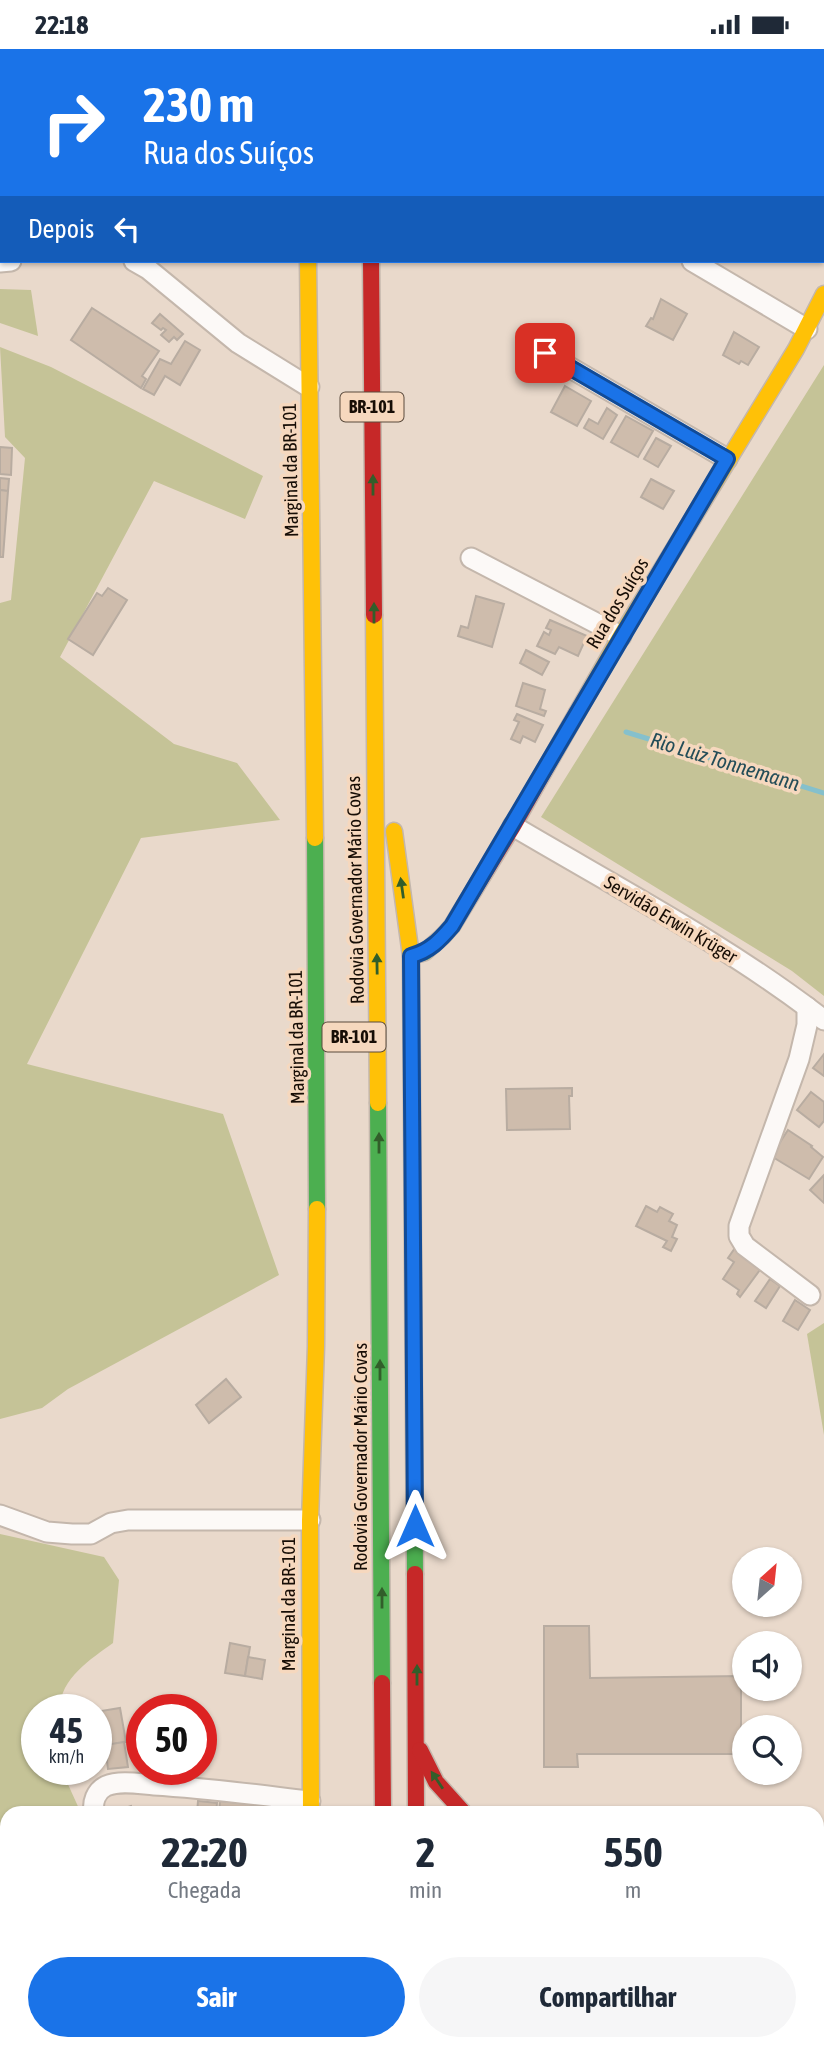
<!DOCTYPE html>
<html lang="pt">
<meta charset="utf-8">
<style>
body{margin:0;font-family:"Asap Condensed",sans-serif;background:#f6f6f7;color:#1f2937;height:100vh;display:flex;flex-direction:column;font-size:26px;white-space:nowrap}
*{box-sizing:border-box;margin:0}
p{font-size:23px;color:#747a83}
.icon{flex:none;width:38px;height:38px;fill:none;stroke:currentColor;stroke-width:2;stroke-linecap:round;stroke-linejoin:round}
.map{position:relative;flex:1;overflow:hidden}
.panel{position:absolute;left:0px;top:1757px;width:824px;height:245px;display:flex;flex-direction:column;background:#fff;border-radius:21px 21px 0 0;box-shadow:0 2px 5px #0004}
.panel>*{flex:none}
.top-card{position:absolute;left:0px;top:0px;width:824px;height:214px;box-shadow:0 2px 5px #0004;background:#1a73e8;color:#fff;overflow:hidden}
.needle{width:46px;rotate:27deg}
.controls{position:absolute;left:732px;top:1498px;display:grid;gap:14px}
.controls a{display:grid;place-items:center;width:70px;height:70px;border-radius:50%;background:#fff;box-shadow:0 2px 5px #0004;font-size:35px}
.speed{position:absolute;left:21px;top:1645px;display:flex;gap:14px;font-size:35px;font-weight:700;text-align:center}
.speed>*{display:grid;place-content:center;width:91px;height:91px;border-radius:50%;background:#fff;box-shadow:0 2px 5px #0004;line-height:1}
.speed small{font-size:18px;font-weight:400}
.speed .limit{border:10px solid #d22;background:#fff;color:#111}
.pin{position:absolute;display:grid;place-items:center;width:60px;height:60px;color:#fff;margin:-30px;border-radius:14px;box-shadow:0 4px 10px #0006}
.me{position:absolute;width:77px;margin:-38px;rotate:0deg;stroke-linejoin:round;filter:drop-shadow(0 0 5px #0008)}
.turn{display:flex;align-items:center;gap:24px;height:147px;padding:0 28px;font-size:32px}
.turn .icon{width:91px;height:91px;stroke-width:2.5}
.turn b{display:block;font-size:49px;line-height:60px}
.then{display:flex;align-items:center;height:66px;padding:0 28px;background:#0003;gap:14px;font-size:26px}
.eta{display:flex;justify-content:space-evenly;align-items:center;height:119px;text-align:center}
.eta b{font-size:42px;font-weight:700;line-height:49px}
.button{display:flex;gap:14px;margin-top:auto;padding:14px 28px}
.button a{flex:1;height:80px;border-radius:42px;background:#1a73e8;color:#fff;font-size:28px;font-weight:700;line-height:80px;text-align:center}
.button a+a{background:#f6f6f7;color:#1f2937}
.status{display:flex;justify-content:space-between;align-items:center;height:49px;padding:0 35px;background:#fff;direction:ltr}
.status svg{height:19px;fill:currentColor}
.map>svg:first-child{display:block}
.forest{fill:#c5c397}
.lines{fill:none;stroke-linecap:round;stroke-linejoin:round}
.stream{stroke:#85c0cc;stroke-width:5}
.building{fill:#cebcac;stroke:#b8aca1;stroke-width:2}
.street-casing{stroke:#c4b7ac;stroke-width:23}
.fast-casing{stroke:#c4b7ac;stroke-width:19}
.slow-casing{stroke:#c4b7ac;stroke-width:19}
.jam-casing{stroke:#c4b7ac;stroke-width:19}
.street{stroke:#fcf9f7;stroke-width:19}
.fast{stroke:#4caf50;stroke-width:16}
.slow{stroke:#ffc107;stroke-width:16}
.jam{stroke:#c62828;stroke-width:16}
.oneway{fill:#325e2a}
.route-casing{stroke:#114b97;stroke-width:18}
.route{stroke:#1a73e8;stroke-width:12}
.labels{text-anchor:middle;stroke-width:7;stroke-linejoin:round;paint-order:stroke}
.shield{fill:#f6d8be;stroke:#5a4a3c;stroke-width:2}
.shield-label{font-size:18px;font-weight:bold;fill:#170d05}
.street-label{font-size:19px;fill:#170d05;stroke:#f6d8be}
.water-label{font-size:21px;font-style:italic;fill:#244d58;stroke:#f6d8be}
</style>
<div class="status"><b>22:18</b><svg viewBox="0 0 49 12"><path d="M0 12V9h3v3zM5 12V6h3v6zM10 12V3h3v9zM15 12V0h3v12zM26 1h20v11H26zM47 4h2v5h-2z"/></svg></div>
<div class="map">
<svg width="824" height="2002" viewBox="0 0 824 2002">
<rect width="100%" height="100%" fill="#e9d9cb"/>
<!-- forest -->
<g class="forest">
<path d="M0,0h226l-224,2 -2,175z"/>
<path d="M0,240l31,1 7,46 -38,-13z"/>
<path d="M0,298l51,20 212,109 -18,43 -91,-38 -94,176 114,87 63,19 43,57 -139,18 -114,226 196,50 56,161 -211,114 -26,19 -42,11v-816l11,-3 14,-142 -20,-21z"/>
<path d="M824,316v631l-32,-25 -251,-154z"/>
<path d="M824,1274v112l-17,-101z"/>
<path d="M0,1485l104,23 15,23 -6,63c-22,16 -54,36 -53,67h-23v59h24l20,44h-74v215l-7,5z"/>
</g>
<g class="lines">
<!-- stream -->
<path class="stream" d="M626,683l198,61"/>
</g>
<!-- building -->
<g class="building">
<path d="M661,250l26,15 -14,26 -27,-14 5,-8 2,1z"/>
<path d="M92,259l67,43 -17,25 4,3 -5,9 -70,-48z"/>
<path d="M160,265l23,20 -6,6 -3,-3 -5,5 -8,-7 5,-5 -3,-2 -2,2 -9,-7z"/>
<path d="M734,283l25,15 -11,18 -7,-4 -2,3 -16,-9z"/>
<path d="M185,292l15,9 -20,35 -15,-9 -11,19 -11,-6 17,-30 11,5z"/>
<path d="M565,337l26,15 -14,25 -26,-14z"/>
<path d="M607,359l10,7 -14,24 -19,-11 5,-9 9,5z"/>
<path d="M626,367l27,15 -15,26 -27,-15z"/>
<path d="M656,389l15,8 -13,21 -14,-8z"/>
<path d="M0,398l12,1 -1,27 -11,-1z"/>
<path d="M0,429l9,1 -1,12 -8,-1z"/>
<path d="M651,430l23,12 -11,18 -22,-12z"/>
<path d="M0,441l8,1 -5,66h-3z"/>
<path d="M108,539l19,12 -34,55 -25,-16 29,-46 5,3z"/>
<path d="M476,547l28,8 -12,43 -34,-11 3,-10 7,2z"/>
<path d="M550,571l37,16 -9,20 -19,-9 -4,7 -18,-8 7,-14 5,3 2,-5 -5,-2z"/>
<path d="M526,601l23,12 -7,13 -22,-12z"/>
<path d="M523,634l22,7 -5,19 6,2 -2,5 -28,-10z"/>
<path d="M517,665l26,11 -8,17 -12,-6 -3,7 -9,-4 8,-17 -5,-2z"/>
<path d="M824,1005v22l-11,-8z"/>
<path d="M572,1039v8h-3l1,33 -63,1 -1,-41z"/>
<path d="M811,1043l13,10v19l-5,6 -22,-17z"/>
<path d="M788,1081l24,16 -1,1 12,10 -14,22 -38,-23z"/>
<path d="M824,1126v28l-14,-13z"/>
<path d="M646,1157l11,6 3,-5 13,7 -4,7 8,4 -5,12 5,2 -6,12 -8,-4 4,-6 -31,-15z"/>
<path d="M737,1196l28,18 -25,34 -3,-3 2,-4 -16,-11 11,-17 -6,-4z"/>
<path d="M770,1230l10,7 -14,22 -11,-7z"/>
<path d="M795,1251l15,10 -12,20 -15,-9z"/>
<path d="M226,1330l15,18 -32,26 -13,-18z"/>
<path d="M544,1577h45l1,52 151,-2v78h-164l1,13h-34z"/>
<path d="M230,1594l20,4 -5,29 -20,-3z"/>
<path d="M248,1608l17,3 -3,19 -17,-3z"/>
<path d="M120,1659l6,34 -28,5 -2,-27 6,-1 -1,-8z"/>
<path d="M124,1693l4,25 -20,2 -3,-24z"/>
<path d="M198,1752l19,2 -1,10h-19z"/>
<path d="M220,1752l47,5v7h-48z"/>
<path d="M131,1757l2,7h-16l-1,-2z"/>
<rect x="194" y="1995" width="52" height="7"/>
</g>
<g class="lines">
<defs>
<g id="street">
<path d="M134,212l14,8 90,74 71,44"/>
<path d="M692,212l115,68"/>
<path d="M0,213l11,-1"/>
<path d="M545,304l182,106"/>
<path d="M471,509l150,78"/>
<path d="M513,777c105,62 214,119 311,194"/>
<path d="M807,958v18l-8,34 -60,167v10l6,10 65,49"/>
<path d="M0,1466l47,17 25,2h19l20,-11 17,-3h182"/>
<path d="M94,1764c-2,-11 2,-22 12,-27 14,-6 34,-2 48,-1 52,3 104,10 156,16"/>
<path d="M169,1995v7"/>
</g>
<g id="fast">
<path d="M310,0v2"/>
<path d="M315,789l2,371"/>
<path d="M378,1054l4,580"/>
<path d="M415,1525l-4,-618 14,-4 18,-16"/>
<path d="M361,1995v7"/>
<path d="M711,1995l8,7"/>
</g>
<g id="slow">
<path d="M308,212l7,577"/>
<path d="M374,566l4,488"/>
<path d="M577,664l44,-77 175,-287 28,-55"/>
<path d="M394,782l17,125"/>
<path d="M311,1764l-1,-293 6,-174 1,-137"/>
<path d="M321,1995v7"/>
<path d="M417,1995v7"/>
</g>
<g id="jam">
<path d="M347,0v2"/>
<path d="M371,212l3,354"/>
<path d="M443,887l9,-10 61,-100 64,-113"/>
<path d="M415,1525l1,239"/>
<path d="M382,1634l1,130"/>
<path d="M420,1701l16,32 28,31"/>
</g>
</defs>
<!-- street casing -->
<use href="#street" class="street-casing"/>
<!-- fast casing -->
<use href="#fast" class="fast-casing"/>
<!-- slow casing -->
<use href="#slow" class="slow-casing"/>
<!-- jam casing -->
<use href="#jam" class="jam-casing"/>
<!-- street -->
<use href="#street" class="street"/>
<!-- fast -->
<use href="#fast" class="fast"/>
<!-- slow -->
<use href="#slow" class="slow"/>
<!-- jam -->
<use href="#jam" class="jam"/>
</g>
<!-- one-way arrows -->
<defs><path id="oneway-solid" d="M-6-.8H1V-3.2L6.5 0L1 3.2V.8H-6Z" transform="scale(1.75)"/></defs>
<g class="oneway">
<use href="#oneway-solid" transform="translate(373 436) rotate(-90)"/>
<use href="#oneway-solid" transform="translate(374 564) rotate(-90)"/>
<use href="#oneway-solid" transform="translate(402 839) rotate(-98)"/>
<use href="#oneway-solid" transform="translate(377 915) rotate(-91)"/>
<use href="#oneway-solid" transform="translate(379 1094) rotate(-90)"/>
<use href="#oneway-solid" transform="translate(380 1321) rotate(-90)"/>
<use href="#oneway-solid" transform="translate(382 1549) rotate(-90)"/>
<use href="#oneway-solid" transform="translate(417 1626) rotate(-90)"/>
<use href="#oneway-solid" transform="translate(437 1731) rotate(-124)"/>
</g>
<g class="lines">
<defs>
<path id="route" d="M415,1477l-4,-570c19,-5 29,-16 41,-30l275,-467 -182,-106"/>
</defs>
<!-- route casing -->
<use href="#route" class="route-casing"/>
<!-- route -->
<use href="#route" class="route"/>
</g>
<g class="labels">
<!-- shield labels -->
<g class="shield">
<rect x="340.5" y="343.5" width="63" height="29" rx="5"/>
<rect x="322.5" y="973.5" width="63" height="29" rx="5"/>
</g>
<g class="shield-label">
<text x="372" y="364">BR-101</text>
<text x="354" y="994">BR-101</text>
</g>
<!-- street labels -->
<g class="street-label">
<text transform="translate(290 421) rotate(-91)" y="7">Marginal da BR-101</text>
<text transform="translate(617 554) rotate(-59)" y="7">Rua dos Suíços</text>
<text transform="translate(355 841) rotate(-91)" y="7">Rodovia Governador Mário Covas</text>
<text transform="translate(671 870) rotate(31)" y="7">Servidão Erwin Krüger</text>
<text transform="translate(296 988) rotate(-91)" y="7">Marginal da BR-101</text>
<text transform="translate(360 1408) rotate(-90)" y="7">Rodovia Governador Mário Covas</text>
<text transform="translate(288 1555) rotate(-90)" y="7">Marginal da BR-101</text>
</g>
<!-- water labels -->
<g class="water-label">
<text transform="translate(725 713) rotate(17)" y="7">Rio Luiz Tonnemann</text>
</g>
</g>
</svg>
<div class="controls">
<a><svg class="needle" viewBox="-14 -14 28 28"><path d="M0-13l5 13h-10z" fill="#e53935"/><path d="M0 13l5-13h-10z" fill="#747a83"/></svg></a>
<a><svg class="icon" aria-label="sound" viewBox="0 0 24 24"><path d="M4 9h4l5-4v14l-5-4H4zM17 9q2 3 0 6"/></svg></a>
<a><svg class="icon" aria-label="search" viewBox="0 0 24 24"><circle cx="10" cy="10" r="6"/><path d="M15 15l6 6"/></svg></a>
</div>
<div class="speed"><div>45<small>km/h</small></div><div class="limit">50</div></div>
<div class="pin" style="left:545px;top:304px;background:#d93025"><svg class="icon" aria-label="arrive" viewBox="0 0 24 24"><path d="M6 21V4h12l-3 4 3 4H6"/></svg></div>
<svg class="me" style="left:415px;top:1477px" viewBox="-20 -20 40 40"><path d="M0-17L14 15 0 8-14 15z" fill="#1a73e8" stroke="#fff" stroke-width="4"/></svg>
<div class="top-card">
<div class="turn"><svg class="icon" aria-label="right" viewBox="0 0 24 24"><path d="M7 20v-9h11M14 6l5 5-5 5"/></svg><div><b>230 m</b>Rua dos Suíços</div></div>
<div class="then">Depois<svg class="icon" aria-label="left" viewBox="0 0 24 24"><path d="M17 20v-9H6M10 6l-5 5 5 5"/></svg></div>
</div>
<section class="panel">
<div class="eta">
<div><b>22:20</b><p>Chegada</p></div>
<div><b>2</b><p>min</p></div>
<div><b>550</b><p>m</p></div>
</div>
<div class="button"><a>Sair</a><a>Compartilhar</a></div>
</section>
</div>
